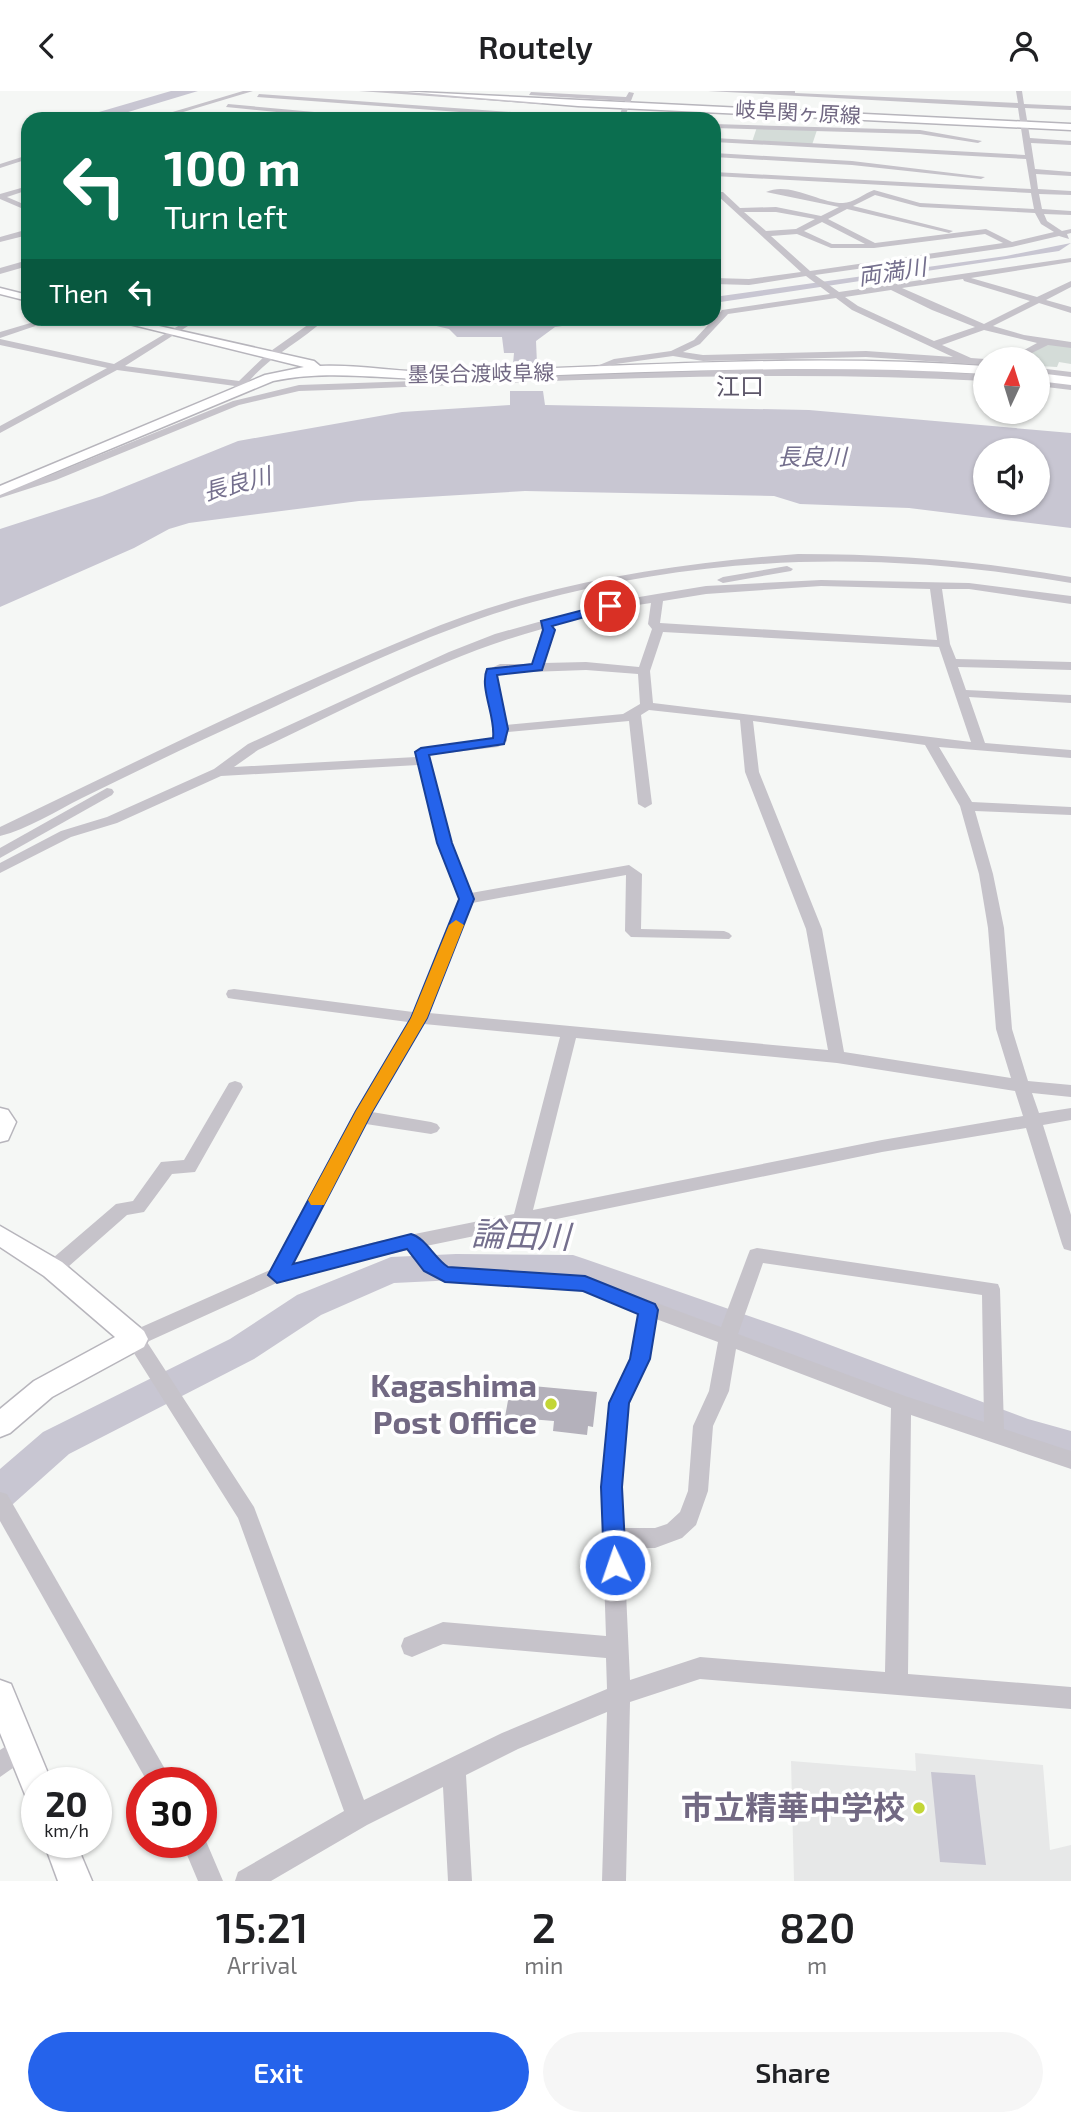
<!DOCTYPE html>
<meta charset="utf-8">
<style>
body{margin:0;font-family:"Exo 2","Noto Sans JP",sans-serif;background:#f6f6f6;color:#202124;height:100vh;display:flex;flex-direction:column;font-size:26px;white-space:nowrap}
*{box-sizing:border-box;margin:0}
p{font-size:23px;color:#757577}
.icon{flex:none;width:38px;height:38px;fill:none;stroke:currentColor;stroke-width:2;stroke-linecap:round;stroke-linejoin:round}
.map{position:relative;height:1790px;overflow:hidden}
.panel{display:flex;flex-direction:column;background:#fff;flex:1}
.panel>*{flex:none}
.banner{position:absolute;left:21px;top:21px;width:700px;height:214px;border-radius:21px;box-shadow:0 2px 5px #0004;background:#0b6e4f;color:#fff;overflow:hidden}
.needle{width:46px;rotate:4deg}
.tools{position:absolute;left:973px;top:256px;display:grid;gap:14px}
.tools a{display:grid;place-items:center;width:77px;height:77px;border-radius:50%;background:#fff;box-shadow:0 2px 5px #0004;font-size:35px}
.speed{position:absolute;left:21px;top:1676px;display:flex;gap:14px;font-size:35px;font-weight:700;text-align:center}
.speed>*{display:grid;place-content:center;width:91px;height:91px;border-radius:50%;background:#fff;box-shadow:0 2px 5px #0004;line-height:1}
.speed small{font-size:18px;font-weight:400}
.speed .limit{border:10px solid #d22;background:#fff;color:#111}
.pin{position:absolute;display:grid;place-items:center;width:60px;height:60px;color:#fff;margin:-30px;border:4px solid #fff;border-radius:50%;box-shadow:0 2px 7px #0007}
.me{position:absolute;width:77px;margin:-38px;rotate:357deg;stroke-linejoin:round;filter:drop-shadow(0 0 5px #0008)}
.turn{display:flex;align-items:center;gap:24px;height:147px;padding:0 28px;font-size:32px}
.turn .icon{width:91px;height:91px;stroke-width:2.5}
.turn b{display:block;font-size:49px;line-height:60px}
.then{display:flex;align-items:center;height:66px;padding:0 28px;background:#0003;gap:14px;font-size:26px}
.eta{display:flex;justify-content:space-evenly;align-items:center;height:119px;text-align:center}
.eta b{font-size:42px;font-weight:600;line-height:49px}
.primary-button{display:flex;gap:14px;margin-top:auto;padding:14px 28px}
.primary-button a{flex:1;height:80px;border-radius:42px;background:#2563eb;color:#fff;font-size:28px;font-weight:600;line-height:80px;text-align:center}
.primary-button a+a{background:#f6f6f6;color:#202124}
header{display:flex;justify-content:space-between;align-items:center;height:91px;padding:0 28px;background:#fff;font-size:32px;font-weight:600}
.map>svg:first-child{display:block}
.built{fill:#e7e8e8}
.green{fill:#d4dcd8}
.water{fill:#c8c6d2;fill-rule:evenodd}
.lines{fill:none;stroke-linecap:round;stroke-linejoin:round}
.river{fill:#c8c6d2;fill-rule:evenodd}
.building{fill:#b4b1bb}
.major-casing{stroke:#b7b5bc;stroke-width:3}
.minor{fill:#c6c3ca;fill-rule:evenodd}
.major{fill:#fff;fill-rule:evenodd}
.route{fill:#2563eb;stroke:#184099;stroke-width:2}
.slow{fill:#f59e0b}
.poi-dot{fill:#c3d636;stroke:#fff;stroke-width:2.5}
.labels{text-anchor:middle;stroke-width:7;stroke-linejoin:round;paint-order:stroke}
.far-street-label{font-size:21px;fill:#726983;stroke:#fff}
.far-water-label{font-size:23px;font-style:italic;fill:#746f8d;stroke:#fff}
.far-quarter-label{font-size:24px;fill:#5c5669;stroke:#fff}
.near-poi-label{font-size:32px;font-weight:bold;fill:#726983;stroke:#fff;text-anchor:end}
.near-water-label{font-size:33px;font-style:italic;fill:#746f8d;stroke:#fff}
</style>
<header><svg class="icon" aria-label="back" viewBox="0 0 24 24"><path d="M15 5l-7 7 7 7"/></svg>Routely<svg class="icon" aria-label="person" viewBox="0 0 24 24"><circle cx="12" cy="8" r="4"/><path d="M4 21q1-7 8-7t8 7"/></svg></header>
<div class="map">
<svg width="1071" height="1790" viewBox="0 0 1071 1790">
<rect width="100%" height="100%" fill="#f5f7f5"/>
<!-- built -->
<path class="built" d="M915,1662l128,12 7,85 21,-5v36h-277l-3,-120 125,10z"/>
<!-- green -->
<g class="green">
<path d="M757,36l60,3 -5,15 -60,-3z"/>
<path d="M1047,253l24,3v17l-12,-2 -2,5 -19,-1v-7h-19z"/>
</g>
<!-- water -->
<g class="water">
<path d="M171,0h27l-93,28h-30z"/>
<path d="M1071,152l-12,8 -345,52v-6l292,-41z"/>
<path d="M430,228h181l-56,8 -19,14 1,23h-24l1,-11h-10l-2,-16h-45l-8,-8 -25,-6z"/>
<path d="M510,300h33l2,14 264,5 262,23v95l-162,-20 -109,-4 -26,-8 -249,-5 -166,10 -170,22 -20,6 -35,19 -134,59v-78l102,-33 136,-55 164,-29 108,-7zM985,359h53v52h-53z"/>
<path d="M931,1681l44,3 11,90 -46,-3z"/>
</g>
<g class="lines">
<!-- river -->
<path class="river" d="M456,1163l117,1 12,4 213,74 230,86 43,12v32l-58,-18 -239,-92 -202,-72 -116,-1 -62,3 -73,32 -67,44 -185,95 -56,50 -13,5v-40l43,-37 187,-93 67,-44 94,-38z"/>
</g>
<!-- building -->
<path class="building" d="M511,1293l86,8 -4,35 -5,-1 -1,9 -34,-4 1,-10 -49,-4z"/>
<g class="lines">
<defs>
<g id="major">
<path d="M395,0l676,33v6l-493,-24z"/>
<path d="M0,197l28,7v6l-28,-7z"/>
<path d="M109,228h19l186,42 6,5c40,-2 81,7 122,6 181,-5 362,-19 543,-6v8c-178,-11 -355,-1 -534,5 -60,2 -118,-11 -178,2l-273,114v-9l265,-111 39,-8z"/>
<path d="M1038,282l33,4v8l-33,-4z"/>
<path d="M0,1017l8,2 8,12 -8,18 -8,2z"/>
<path d="M0,1135l62,36 82,69 4,8 -4,8 -92,50 -42,36 -10,4v-28l34,-28 81,-44 -71,-61 -44,-29z"/>
<path d="M0,1589l11,4 41,99h-15v19l-11,-5 -26,-64z"/>
<path d="M44,1752h32l16,38h-34z"/>
</g>
</defs>
<!-- major casing -->
<use href="#major" class="major-casing"/>
<!-- minor -->
<g class="minor">
<path d="M243,0h10l-93,28h-11z"/>
<path d="M359,0h35l150,11 -3,2z"/>
<path d="M708,0h87v2l223,10 -2,-12h6l2,13 47,2v4l-46,-2 5,30 41,3v4l-40,-2 4,26 36,3v4l-35,-2 2,15 33,2v4l-32,-1 3,15 29,2v4l-27,-1 3,7 15,10 9,-2v4l-4,1 2,5 -10,-3 -47,11 -197,28 24,17 232,-34v4l-100,16 66,19 34,-16v6l-25,13 25,7v6l-32,-10 -46,23 31,9 47,7v6l-23,-3 -28,14h-12l29,-16 -53,-13 -42,15 29,13 14,1v6l-119,-8 -163,4 -30,-5 -57,8 -24,8v-4l22,-9 57,-8 23,-11 28,-30 108,-16 -24,-18 -57,9 -35,-1v-6l35,1 52,-7 -83,-76h-4v-4h9l17,16 36,-1 45,9 18,-9 -73,-15c23,-11 53,11 77,11 10,0 22,-10 31,-13l46,13 114,6 -3,-16 -317,-17v-4l317,17 -5,-30 -312,-17v-4l311,17 -7,-47zM875,104l45,12 115,6 6,11 13,8 -42,10 -26,-13 -111,14 -47,-24 19,-10 102,24 4,-2 -100,-25zM744,121h32l39,7 -19,10 -30,2zM822,131l43,22h-33l-28,-13zM797,143l34,14h43l111,-14 18,9 -193,28 -39,-35zM963,188l1,2 66,20 -46,23 -82,-36zM891,199l41,20 43,17 -41,14 -76,-35 -13,-9zM836,207l16,12 101,47 -87,-6 -163,4 -20,-3 17,-8 28,-30z"/>
<path d="M531,1l95,5 3,-5 5,1 -10,26h-6l7,-18 -96,-6z"/>
<path d="M259,3l322,23 3,2h-32l-295,-22z"/>
<path d="M228,13l141,13 3,2h-25l-121,-12z"/>
<path d="M714,33l206,6 62,11 -4,2 -58,-9 -206,-6z"/>
<path d="M714,62l138,8 133,16 -4,2 -129,-14 -138,-8z"/>
<path d="M28,64v4l-28,9v-4z"/>
<path d="M28,95v4l-21,7 21,9v5l-28,-12v-5z"/>
<path d="M25,139h3v5l-28,7v-5z"/>
<path d="M28,169v6l-28,8v-6z"/>
<path d="M44,228h12l-56,19v-6z"/>
<path d="M190,228h9l-74,47 114,15 29,-28 48,-34h9c-27,26 -65,41 -85,75l-8,-2 3,-6 -118,-16 -117,63v-7l107,-58 -107,-23v-6l114,25z"/>
<path d="M790,277l124,2 71,5v6c-228,-13 -457,2 -686,10l-60,14 -183,75 -56,18v-7l48,-15 185,-75 66,-16z"/>
<path d="M1038,277l33,4v6l-33,-4z"/>
<path d="M1038,289l33,4v6l-33,-4z"/>
<path d="M798,463c93,0 182,7 273,23v6c-183,-32 -358,-30 -538,19 -94,26 -184,70 -272,111 -60,27 -120,56 -179,85 -26,13 -54,31 -82,38v-9c109,-52 217,-106 327,-154 65,-28 130,-58 199,-76 89,-24 179,-36 272,-43z"/>
<path d="M787,475l6,3 -2,2 -68,12 -6,-3 6,-3z"/>
<path d="M821,489l148,3 102,13v8l-102,-15h-27l8,55 6,15 115,3v8l-113,-3 8,23 105,5v8l-102,-6 16,46 86,7v8l-132,-11 33,55 99,5v8l-96,-4 18,63 11,54 8,101 16,52 43,4v12l-39,-4 7,20 32,-5v12l-28,5 28,90v36l-7,-2 -2,-5 -36,-116 -144,24 -456,94 12,15 10,6 137,9 136,51 27,-72 2,-5 7,-2 241,36 2,5 4,140 67,22v18l-160,-54 -3,259 163,13v22l-371,-30 -70,23 -4,179h-24l5,-169 -89,37 -52,26 6,106h-24l-5,-94 -76,38 -96,56h-36l3,-9 106,-61 -106,-293 -113,-179 3,-6 142,-63 85,-159 53,-89 -174,-23 -6,-1 -2,-4 2,-4 6,-1 179,23 46,-113 -21,-56 -20,-78 -197,11 -104,47 -46,14 -71,36v-10l61,-32 46,-14 107,-48 34,-25 201,-92 46,-18 115,-32 47,-8 49,-8zM821,495l109,3 7,51 -277,-17 3,-22 43,-7zM651,512l-3,21 4,5 -13,38 -53,-5 -42,1 11,-33 -3,-4 59,-17zM542,538l-10,35h-32l-15,7 9,58v10l-73,9 -7,4 2,5 -182,10 24,-17c93,-43 185,-94 284,-121zM663,541l276,15 32,95 -318,-39 -3,-32zM586,579l52,4 2,30 -17,10 -117,11 -9,-52zM649,619l91,10 5,52 61,157 22,121 -399,-37 43,-110 154,-28 -1,56 6,6 98,2 3,-3 -3,-3 -5,-2 -83,-2 1,-55 -13,-9 -158,28 -19,-50 -23,-88 69,-8 9,-6v-9l122,-11 9,83 7,4 7,-4 -11,-89zM753,630l172,24 35,61 19,68 9,54 8,101 15,49 -167,-26 -22,-123 -63,-157zM424,933l136,13 -46,177 -139,28 -83,22 74,-140 65,10 6,-2 3,-4 -3,-4 -6,-2 -59,-10zM576,947l261,25 178,28 8,25 -141,24 -349,70zM407,1159l17,21 21,10 139,10 54,21 -8,47 -21,44 -8,84 5,149 -163,-14 -39,16 -3,8 3,8 8,3 31,-13 163,14 1,31 -105,44 -138,67 -110,-293 -107,-165 134,-61zM763,1172l219,32 2,127 -79,-26 -167,-62zM656,1228l62,23 -9,49 -16,35 -5,65 -8,21 -13,12 -12,4h-32l-2,-41 8,-84 21,-44zM736,1258l155,59 -6,264 -185,-15 -70,23 -6,-132h31l27,-10 14,-13 12,-34 5,-65 16,-35z"/>
<path d="M107,697l5,1 2,3 -2,3 -112,63v-10z"/>
<path d="M235,990l6,2 2,4 -48,85 -23,2 -28,38 -17,3 -67,59 -7,2 -7,-2 -2,-5 2,-5 70,-60 17,-3 28,-39 23,-2 45,-77z"/>
<path d="M0,1401l7,2 166,289h-25l-148,-262z"/>
<path d="M22,1645l8,4 4,8 -4,8 -30,21v-27z"/>
<path d="M201,1743h2l20,47h-25l-16,-38h19z"/>
</g>
<!-- major -->
<use href="#major" class="major"/>
</g>
<!-- route -->
<path class="route" d="M610,512l6,3 -2,3 -62,17 3,4 -13,40 -45,5 11,54 -4,15 -75,11 23,88 22,56 -47,119 -55,94 -79,152 118,-30c15,4 23,24 37,33l137,9 70,28 3,6 -8,49 -21,44 -7,84 4,78 -4,7 -7,3 -8,-3 -3,-7 -3,-78 8,-84 21,-44 8,-45 -55,-23 -138,-9 -21,-11 -17,-22 -130,34 -9,-8 88,-164 55,-93 48,-119 -22,-56 -22,-91 6,-4 72,-10c3,-21 -14,-50 -6,-69l45,-5 11,-34 -2,-9z"/>
<!-- slow -->
<path class="slow" d="M456,829l8,5 -37,93 -55,94 -48,93h-13l-3,-5 48,-89 55,-93 38,-93z"/>
<!-- markers -->
<g class="poi-dot">
<circle cx="551" cy="1313" r="7"/>
<circle cx="919" cy="1717" r="7"/>
</g>
<g class="labels">
<!-- far-street labels -->
<g class="far-street-label">
<text transform="translate(798 22) rotate(3)" y="7">岐阜関ヶ原線</text>
<text transform="translate(481 283) rotate(-1)" y="7">墨俣合渡岐阜線</text>
</g>
<!-- far-water labels -->
<g class="far-water-label">
<text transform="translate(892 181) rotate(-9)" y="8">両満川</text>
<text x="812" y="374">長良川</text>
<text transform="translate(237 393) rotate(-15)" y="8">長良川</text>
</g>
<!-- far-quarter labels -->
<g class="far-quarter-label">
<text x="740" y="304">江口</text>
</g>
<!-- near-poi labels -->
<g class="near-poi-label">
<text x="537" y="1306">Kagashima<tspan x="537" dy="37">Post Office</tspan></text>
<text x="905" y="1728">市立精華中学校</text>
</g>
<!-- near-water labels -->
<g class="near-water-label">
<text transform="translate(521 1144) rotate(2)" y="12">論田川</text>
</g>
</g>
</svg>
<div class="tools">
<a><svg class="needle" viewBox="-14 -14 28 28"><path d="M0-13l5 13h-10z" fill="#e53935"/><path d="M0 13l5-13h-10z" fill="#757577"/></svg></a>
<a><svg class="icon" aria-label="sound" viewBox="0 0 24 24"><path d="M4 9h4l5-4v14l-5-4H4zM17 9q2 3 0 6"/></svg></a>
</div>
<div class="speed"><div>20<small>km/h</small></div><div class="limit">30</div></div>
<div class="pin" style="left:610px;top:515px;background:#d93025"><svg class="icon" aria-label="arrive" viewBox="0 0 24 24"><path d="M6 21V4h12l-3 4 3 4H6"/></svg></div>
<svg class="me" style="left:615px;top:1474px" viewBox="-20 -20 40 40"><circle r="17" fill="#2563eb" stroke="#fff" stroke-width="3"/><path d="M0-11L8 9 0 5-8 9z" fill="#fff"/></svg>
<div class="banner">
<div class="turn"><svg class="icon" aria-label="left" viewBox="0 0 24 24"><path d="M17 20v-9H6M10 6l-5 5 5 5"/></svg><div><b>100 m</b>Turn left</div></div>
<div class="then">Then<svg class="icon" aria-label="left" viewBox="0 0 24 24"><path d="M17 20v-9H6M10 6l-5 5 5 5"/></svg></div>
</div>
</div>
<section class="panel">
<div class="eta">
<div><b>15:21</b><p>Arrival</p></div>
<div><b>2</b><p>min</p></div>
<div><b>820</b><p>m</p></div>
</div>
<div class="primary-button"><a>Exit</a><a>Share</a></div>
</section>
